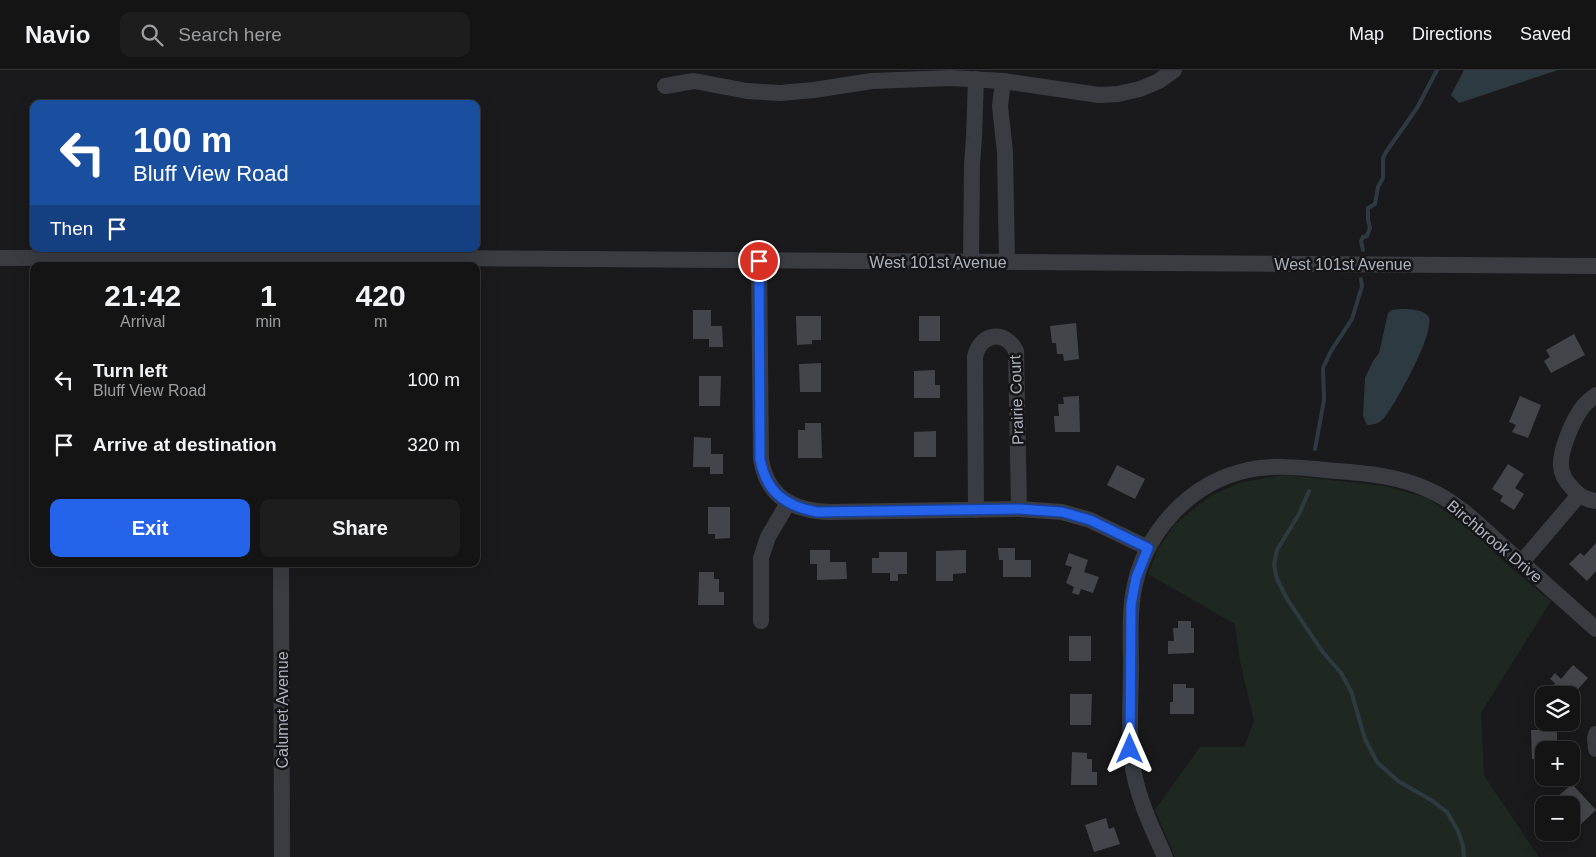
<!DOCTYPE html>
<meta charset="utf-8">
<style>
body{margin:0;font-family:Helvetica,sans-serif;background:#1d1d1e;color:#f1f3f6;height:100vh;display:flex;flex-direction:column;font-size:19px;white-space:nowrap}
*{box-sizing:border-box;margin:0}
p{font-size:16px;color:#9d9ea0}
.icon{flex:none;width:28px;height:28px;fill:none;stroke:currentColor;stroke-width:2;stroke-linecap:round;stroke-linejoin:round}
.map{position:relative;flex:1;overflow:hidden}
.side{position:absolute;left:30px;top:192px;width:450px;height:305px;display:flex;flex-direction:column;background:#141415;border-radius:10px;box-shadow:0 5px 20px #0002,0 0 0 1px #333334}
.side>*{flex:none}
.banner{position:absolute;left:30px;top:30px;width:450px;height:152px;border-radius:10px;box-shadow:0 5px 20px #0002,0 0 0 1px #333334;background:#1a4fa0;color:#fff;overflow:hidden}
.buttons{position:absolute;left:1535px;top:616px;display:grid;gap:10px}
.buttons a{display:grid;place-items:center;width:45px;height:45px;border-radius:10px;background:#141415;box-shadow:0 5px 20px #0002,0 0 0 1px #333334;font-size:25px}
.pin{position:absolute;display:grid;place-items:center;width:42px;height:42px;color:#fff;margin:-21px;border:2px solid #fff;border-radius:50%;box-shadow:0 1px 5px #0007}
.me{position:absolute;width:55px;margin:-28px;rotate:0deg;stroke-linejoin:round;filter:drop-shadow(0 0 4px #0008)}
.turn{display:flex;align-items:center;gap:18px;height:105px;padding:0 20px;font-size:22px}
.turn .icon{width:65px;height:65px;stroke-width:2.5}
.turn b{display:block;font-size:35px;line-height:42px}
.then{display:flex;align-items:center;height:48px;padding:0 20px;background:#0003;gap:10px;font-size:19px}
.eta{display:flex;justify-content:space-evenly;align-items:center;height:85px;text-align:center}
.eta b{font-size:30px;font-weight:700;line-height:35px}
.cta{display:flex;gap:10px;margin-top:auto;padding:10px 20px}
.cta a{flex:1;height:58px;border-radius:10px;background:#2563eb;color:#fff;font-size:20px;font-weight:700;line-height:58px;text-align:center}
.cta a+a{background:#1d1d1e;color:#f1f3f6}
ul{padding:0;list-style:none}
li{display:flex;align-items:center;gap:15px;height:65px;padding:0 20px}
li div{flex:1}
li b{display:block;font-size:19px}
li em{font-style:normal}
header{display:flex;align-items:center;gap:30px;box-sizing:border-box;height:70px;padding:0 25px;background:#141415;border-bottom:1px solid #333334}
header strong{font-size:24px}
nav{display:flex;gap:28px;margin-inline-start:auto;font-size:18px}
.search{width:350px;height:45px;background:#1d1d1e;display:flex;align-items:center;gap:12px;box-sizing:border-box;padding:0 18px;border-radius:10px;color:#9d9ea0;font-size:19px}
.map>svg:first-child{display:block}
.green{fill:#1f2820}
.water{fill:#2e3a42}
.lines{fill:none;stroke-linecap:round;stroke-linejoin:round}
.stream{stroke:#2e3a42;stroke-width:4}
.building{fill:#44454a}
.minor{stroke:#3a3c42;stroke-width:16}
.route-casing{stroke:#184099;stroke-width:12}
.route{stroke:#2563eb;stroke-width:9}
.labels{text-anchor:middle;stroke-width:5;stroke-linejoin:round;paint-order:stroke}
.street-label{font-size:16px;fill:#abb2bd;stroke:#151518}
</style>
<header>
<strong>Navio</strong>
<div class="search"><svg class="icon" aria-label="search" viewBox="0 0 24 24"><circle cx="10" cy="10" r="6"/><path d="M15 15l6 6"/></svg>Search here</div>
<nav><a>Map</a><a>Directions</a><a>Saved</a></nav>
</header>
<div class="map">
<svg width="1596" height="787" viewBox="0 0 1596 787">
<rect width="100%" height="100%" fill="#1a1a1c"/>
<!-- green -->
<path class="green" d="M1282,405l103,11 42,12 39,27 45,43 40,33 -70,112 3,63 55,81h-364l-20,-47 45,-63h44l10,-26 -14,-60 -5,-37 -87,-50 9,-23 18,-27 35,-28 29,-13z"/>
<!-- water -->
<g class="water">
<path d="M1464,0h94l-99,33 -8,-8z"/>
<path d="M1399,239c8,0 24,0 29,7 10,12 -34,91 -44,102 -4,5 -10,7 -17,7l-4,-9 2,-38 8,-17 6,-8 9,-40 4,-3z"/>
</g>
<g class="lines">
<!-- stream -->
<g class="stream">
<path d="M1363,180l-2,-9 2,-4 4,-1 3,-8 -2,-8v-12l7,-4 3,-17 5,-9v-20l3,-6 31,-44 20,-38"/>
<path d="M1315,379l9,-49 -1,-32 8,-17 21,-32 10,-33 -1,-7"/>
<path d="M1309,421l-10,23 -22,36 -3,15 3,14 10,20 35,52 19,22 10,18 14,48 12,23 21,19 33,19 16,12 11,19 5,15 1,11"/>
</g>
</g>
<!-- building -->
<g class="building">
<path d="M693,240h18v16h11l1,21h-14v-8h-16z"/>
<path d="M796,246h25v24h-9v4l-15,1z"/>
<rect x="919" y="246" width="21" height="25"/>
<path d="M1076,253l3,36 -15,2 -1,-7h-6l-1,-11h-4l-2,-17z"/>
<path d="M1574,264l11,21 -34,18 -7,-12 6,-4 -4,-7z"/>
<path d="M821,293v29h-21l-1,-28z"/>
<path d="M935,300v15h5v13h-26v-27z"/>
<path d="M699,306h22l-1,30h-21z"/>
<path d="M1079,326l1,36h-25l-1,-16h5l-1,-12h6l-1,-7z"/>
<path d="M1520,326l21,9 -13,33 -16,-6 4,-7 -7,-3z"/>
<path d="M805,353h16l1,35h-24v-28h7z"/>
<path d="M936,361v26h-22v-25z"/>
<path d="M694,367l17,1v16h12v20h-13v-7h-17z"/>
<path d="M1508,394l16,10 -9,14 9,6 -10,16 -14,-9 3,-5 -11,-7z"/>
<path d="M1117,395l28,14 -10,20 -28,-14z"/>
<path d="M708,437h22v31l-15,1v-5h-7z"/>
<path d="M1596,473v28l-9,10 -18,-17 11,-11 4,3z"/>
<path d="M998,478h17v12h16v17h-28v-17h-4z"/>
<path d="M810,480h20v12h16l1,17 -30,1v-16h-7z"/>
<path d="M966,480v23l-13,1v7h-17v-30z"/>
<path d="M879,482h28v22h-9v7h-8v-8h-18v-15h7z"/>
<path d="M1069,483l19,7 -4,12 15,5 -6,16 -12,-4 -2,6 -7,-2 2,-6 -8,-4 6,-16 -7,-2z"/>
<path d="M699,502h15v7h5v13h5v13h-26z"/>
<path d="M1178,551h13v7h3v25l-26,1v-13h6l-1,-13h5z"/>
<rect x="1069" y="566" width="22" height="25"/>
<path d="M1573,595l15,13 -17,19v-2h-17l-5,-4 6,-8 -5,-4 5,-6 6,6z"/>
<path d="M1173,614h13v4h8v26h-24v-12h3z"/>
<path d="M1070,624h22l-1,31h-21z"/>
<path d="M1531,660h26v15h-3v5h-10v13h-4v-4h-8z"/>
<path d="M1072,682l15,1v6h5v13h5v13h-26z"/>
<path d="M1572,714l24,26 -16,15 -9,-10v-10h-9l-6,-7z"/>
<path d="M1106,748l3,11 5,-2 6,17 -26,8 -9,-27z"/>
</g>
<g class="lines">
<!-- minor -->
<g class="minor">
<path d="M1003,11l-3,25 5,46 2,110"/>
<path d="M665,16l29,-5 53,10 33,2 34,-3 58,-9 79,-3 52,3 96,14 19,-1 22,-5 19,-8 15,-11"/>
<path d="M0,188l280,-1 1316,9"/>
<path d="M759,191l2,198c6,38 32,52 69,53l189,-3 43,3 28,8 58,28"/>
<path d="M971,192l1,-98 2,-26 2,-59"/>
<path d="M1596,325c-5,4 -11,8 -14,13 -9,12 -22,42 -21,57 0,10 5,17 12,24 6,7 13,11 23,12"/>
<path d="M976,440l-1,-153c5,-24 30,-28 41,-6l3,158"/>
<path d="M1521,493l58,-68"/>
<path d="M281,494l1,293"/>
<path d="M761,551v-63l7,-21 20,-34"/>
<path d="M1596,664l-1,5 1,10"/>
<path d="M1165,787c-14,-31 -29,-62 -33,-96 -4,-31 -1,-64 -1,-94 0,-24 -2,-49 2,-73 10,-60 55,-111 115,-124 22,-5 45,-3 68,-1 38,4 77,4 113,21 30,13 53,38 77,59 30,27 60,53 90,80"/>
</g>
</g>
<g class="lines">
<defs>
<path id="route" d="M759,191l1,198c6,33 25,47 57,53l202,-3 43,3 28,8 58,28 -12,30 -5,27 -1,144"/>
</defs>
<!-- route casing -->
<use href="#route" class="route-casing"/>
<!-- route -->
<use href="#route" class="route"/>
</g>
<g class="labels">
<!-- street labels -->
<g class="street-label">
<text x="938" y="198">West 101st Avenue</text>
<text x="1343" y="200">West 101st Avenue</text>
<text transform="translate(1016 330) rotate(-92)" y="6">Prairie Court</text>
<text transform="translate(1495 471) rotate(40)" y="6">Birchbrook Drive</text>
<text transform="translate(282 640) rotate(-90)" y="6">Calumet Avenue</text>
</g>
</g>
</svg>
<div class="buttons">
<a><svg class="icon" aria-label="layers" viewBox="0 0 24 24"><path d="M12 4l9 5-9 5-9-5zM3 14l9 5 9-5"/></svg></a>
<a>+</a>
<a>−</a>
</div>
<div class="pin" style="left:759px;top:191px;background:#d93025"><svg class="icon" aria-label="arrive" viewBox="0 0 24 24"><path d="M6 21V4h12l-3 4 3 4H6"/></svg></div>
<svg class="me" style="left:1130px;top:679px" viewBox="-20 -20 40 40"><path d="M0-17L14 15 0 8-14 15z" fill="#2563eb" stroke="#fff" stroke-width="4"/></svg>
<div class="banner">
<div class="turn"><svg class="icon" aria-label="left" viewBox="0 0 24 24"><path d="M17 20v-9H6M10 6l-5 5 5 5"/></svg><div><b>100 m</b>Bluff View Road</div></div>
<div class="then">Then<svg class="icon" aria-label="arrive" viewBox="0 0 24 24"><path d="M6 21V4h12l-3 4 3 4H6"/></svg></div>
</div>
<section class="side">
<div class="eta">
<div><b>21:42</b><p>Arrival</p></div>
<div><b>1</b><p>min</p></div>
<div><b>420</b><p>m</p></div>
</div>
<ul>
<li><svg class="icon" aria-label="left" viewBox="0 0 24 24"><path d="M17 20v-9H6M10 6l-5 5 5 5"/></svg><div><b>Turn left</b><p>Bluff View Road</p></div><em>100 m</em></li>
<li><svg class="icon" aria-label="arrive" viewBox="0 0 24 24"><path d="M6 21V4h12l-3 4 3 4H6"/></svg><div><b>Arrive at destination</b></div><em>320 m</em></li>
</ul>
<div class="cta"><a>Exit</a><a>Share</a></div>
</section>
</div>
